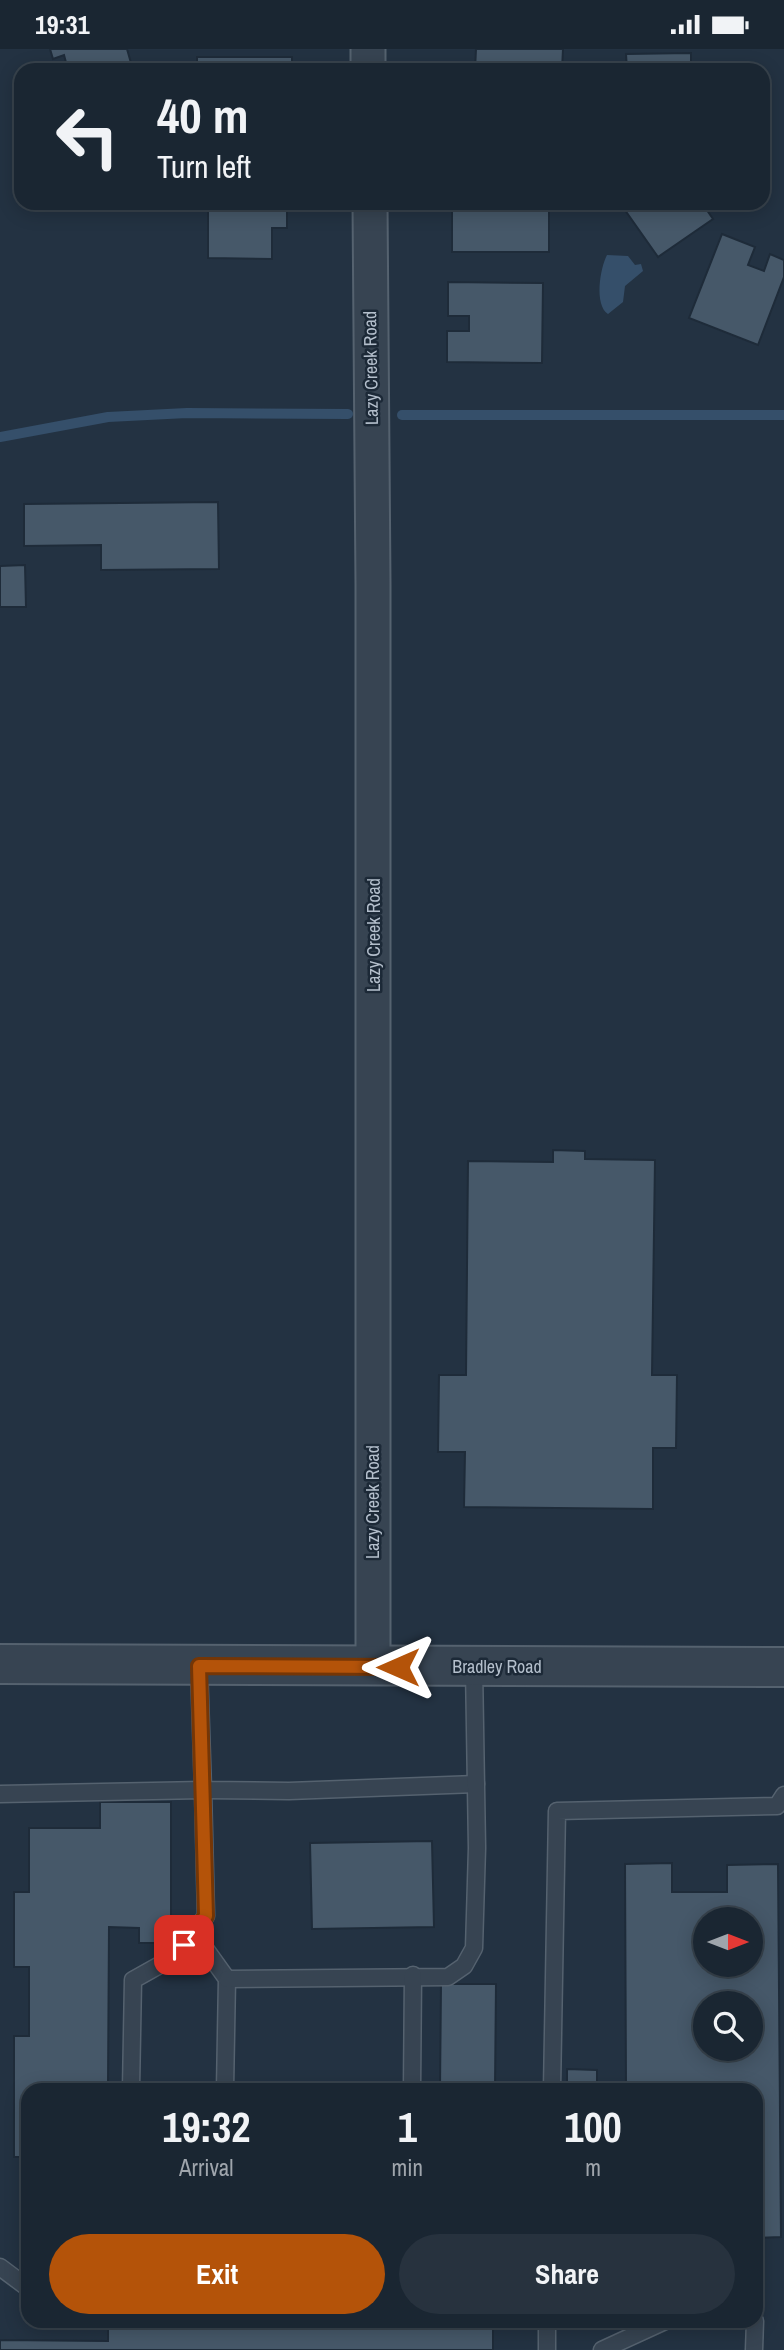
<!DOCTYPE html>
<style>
body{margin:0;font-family:"Archivo Narrow",sans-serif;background:#27323e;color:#f1f3f6;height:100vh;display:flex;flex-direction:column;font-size:26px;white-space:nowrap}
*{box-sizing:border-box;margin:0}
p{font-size:23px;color:#9fa5ac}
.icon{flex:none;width:38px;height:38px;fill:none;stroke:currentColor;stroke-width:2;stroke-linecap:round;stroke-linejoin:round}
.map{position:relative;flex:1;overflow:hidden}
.details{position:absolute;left:21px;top:2034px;width:742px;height:245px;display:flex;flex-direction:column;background:#1a2632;border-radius:21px;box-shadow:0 4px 18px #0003,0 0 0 2px #38434d}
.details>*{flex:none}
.banner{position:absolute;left:14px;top:14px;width:756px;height:147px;border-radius:21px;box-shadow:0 4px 18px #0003,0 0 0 2px #38434d;background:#1a2632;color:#f1f3f6;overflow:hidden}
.needle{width:46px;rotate:90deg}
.buttons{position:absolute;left:693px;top:1858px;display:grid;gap:14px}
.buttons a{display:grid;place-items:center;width:70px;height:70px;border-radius:50%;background:#1a2632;box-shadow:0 4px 18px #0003,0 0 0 2px #38434d;font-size:35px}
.pin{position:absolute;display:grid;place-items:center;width:60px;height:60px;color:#fff;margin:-30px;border-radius:14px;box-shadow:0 4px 10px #0006}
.me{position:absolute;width:77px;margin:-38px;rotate:270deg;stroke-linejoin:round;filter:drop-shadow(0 0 5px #0008)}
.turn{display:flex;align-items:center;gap:24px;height:147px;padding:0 28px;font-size:32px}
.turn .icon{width:91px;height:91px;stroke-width:2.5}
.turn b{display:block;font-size:49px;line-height:60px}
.eta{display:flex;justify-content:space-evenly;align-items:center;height:119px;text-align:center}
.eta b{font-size:42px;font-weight:800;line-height:49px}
.button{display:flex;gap:14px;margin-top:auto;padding:14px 28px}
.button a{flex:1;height:80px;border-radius:42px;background:#b45309;color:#fff;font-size:28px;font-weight:800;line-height:80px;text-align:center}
.button a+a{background:#27323e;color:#f1f3f6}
.status{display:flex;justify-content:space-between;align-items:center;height:49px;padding:0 35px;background:#1a2632;direction:ltr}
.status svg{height:19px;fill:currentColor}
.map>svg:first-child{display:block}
.water{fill:#354f6a}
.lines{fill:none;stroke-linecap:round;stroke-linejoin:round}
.stream{stroke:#354f6a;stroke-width:10}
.building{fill:#465869;stroke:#1e2b39;stroke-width:2;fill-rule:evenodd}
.service-casing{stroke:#55626f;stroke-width:19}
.minor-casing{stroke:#55626f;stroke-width:37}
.tertiary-casing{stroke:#55626f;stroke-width:42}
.service{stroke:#374452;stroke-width:16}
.minor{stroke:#374452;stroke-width:33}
.tertiary{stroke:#374452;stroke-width:38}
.route-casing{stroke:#753606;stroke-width:18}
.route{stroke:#b45309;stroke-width:12}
.labels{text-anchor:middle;stroke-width:5;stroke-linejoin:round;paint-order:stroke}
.street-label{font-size:18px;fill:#b4bfcc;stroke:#1c2937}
</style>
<div class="status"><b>19:31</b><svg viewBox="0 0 49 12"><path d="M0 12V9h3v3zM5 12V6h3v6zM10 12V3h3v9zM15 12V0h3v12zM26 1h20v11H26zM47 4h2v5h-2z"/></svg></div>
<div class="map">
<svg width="784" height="2301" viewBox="0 0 784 2301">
<rect width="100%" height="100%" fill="#233242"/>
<!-- water -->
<path class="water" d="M607,206l21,1 7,9 6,-1 2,7 -18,15 -2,16 -15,12c-14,-9 -8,-46 -1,-59z"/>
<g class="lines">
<!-- stream -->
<g class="stream">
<path d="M402,366h382"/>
<path d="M0,388l108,-20 79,-4 161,1"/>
</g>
</g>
<!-- building -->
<g class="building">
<path d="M50,0h77l4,14 -23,7h-40l-4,-15 -11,4z"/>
<path d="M476,0h87l-1,21h-87z"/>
<path d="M691,4v17h-64l-1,-16z"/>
<rect x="197" y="8" width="95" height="13"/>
<path d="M208,154h79v25h-15v31l-64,-1z"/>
<rect x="452" y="154" width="97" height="49"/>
<path d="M620,154h82l11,16 -55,38z"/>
<path d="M722,185l33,13 -7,18 16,6 6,-17 14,6v17l-26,68 -69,-27z"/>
<path d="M448,233l95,1 -1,80 -95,-1v-31h22v-15h-21z"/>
<path d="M218,453l1,67 -118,1v-25l-77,1v-42z"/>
<path d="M25,516l1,42h-26v-41z"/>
<path d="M553,1101l32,1v8l70,1 -3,215h25l-1,73h-23v61l-189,-2 1,-55h-27l1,-77h27l2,-214 85,1z"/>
<path d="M100,1753h71v141h-32v-15l-30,-1 -1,162h-80v68h-14v-121h15v-69h-15v-75h15v-64h71z"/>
<path d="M432,1792l2,86 -122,2 -2,-86z"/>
<path d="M672,1814v29h55v-27l51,-1 3,373 -25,1v-149h-130l-1,-225zM705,1871h46v45h-46zM705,1955h46v45h-46z"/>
<path d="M441,1935h55l-1,105h-55z"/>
<path d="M567,2020l30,1v19h-30z"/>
<path d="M108,2272h385v29h-493v-10l108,1z"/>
</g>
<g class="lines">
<defs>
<g id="service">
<path d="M199,1617l4,124 86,1 187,-7"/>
<path d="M0,1745l203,-4 3,126 -32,41 -41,23 -2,109"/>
<path d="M194,1884l33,46 -2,110"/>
<path d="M227,1930l221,-2 16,-11 10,-18 3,-100 -3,-181"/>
<path d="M412,2040l1,-114"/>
<path d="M552,2040l5,-278 220,-5 7,-11"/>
<path d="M0,2218l28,21"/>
<path d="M547,2301v-29"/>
<path d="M602,2301l63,-29"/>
<path d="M754,2301l1,-29"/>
</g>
<g id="minor">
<path d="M368,0v21"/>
<path d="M370,154l3,381v1083"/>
</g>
<path id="tertiary" d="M0,1615l784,3"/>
</defs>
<!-- service casing -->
<use href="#service" class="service-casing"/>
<!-- minor casing -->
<use href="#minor" class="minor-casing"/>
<!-- tertiary casing -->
<use href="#tertiary" class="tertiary-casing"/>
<!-- service -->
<use href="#service" class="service"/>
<!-- minor -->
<use href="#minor" class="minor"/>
<!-- tertiary -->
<use href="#tertiary" class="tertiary"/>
</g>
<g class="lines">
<defs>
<path id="route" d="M184,1896l22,-29 -7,-250 199,1"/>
</defs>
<!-- route casing -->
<use href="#route" class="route-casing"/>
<!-- route -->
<use href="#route" class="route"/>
</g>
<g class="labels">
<!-- street labels -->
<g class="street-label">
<text transform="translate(371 319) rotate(-91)" y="6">Lazy Creek Road</text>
<text transform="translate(374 886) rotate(-90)" y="6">Lazy Creek Road</text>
<text transform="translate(373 1453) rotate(-90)" y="6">Lazy Creek Road</text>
<text x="497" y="1624">Bradley Road</text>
</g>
</g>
</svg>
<div class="buttons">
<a><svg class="needle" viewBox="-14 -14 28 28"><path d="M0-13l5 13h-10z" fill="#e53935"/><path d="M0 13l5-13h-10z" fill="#9fa5ac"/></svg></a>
<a><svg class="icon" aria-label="search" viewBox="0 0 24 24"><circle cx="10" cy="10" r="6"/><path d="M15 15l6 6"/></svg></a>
</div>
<div class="pin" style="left:184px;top:1896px;background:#d93025"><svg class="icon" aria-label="arrive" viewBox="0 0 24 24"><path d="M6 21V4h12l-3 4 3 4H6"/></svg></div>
<svg class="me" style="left:398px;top:1618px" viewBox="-20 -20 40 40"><path d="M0-17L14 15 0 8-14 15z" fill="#b45309" stroke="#fff" stroke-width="4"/></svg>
<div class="banner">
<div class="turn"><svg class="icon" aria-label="left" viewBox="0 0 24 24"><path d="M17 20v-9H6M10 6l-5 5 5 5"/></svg><div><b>40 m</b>Turn left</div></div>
</div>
<section class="details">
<div class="eta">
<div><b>19:32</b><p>Arrival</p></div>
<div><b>1</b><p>min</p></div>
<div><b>100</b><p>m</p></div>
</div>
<div class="button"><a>Exit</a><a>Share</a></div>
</section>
</div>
